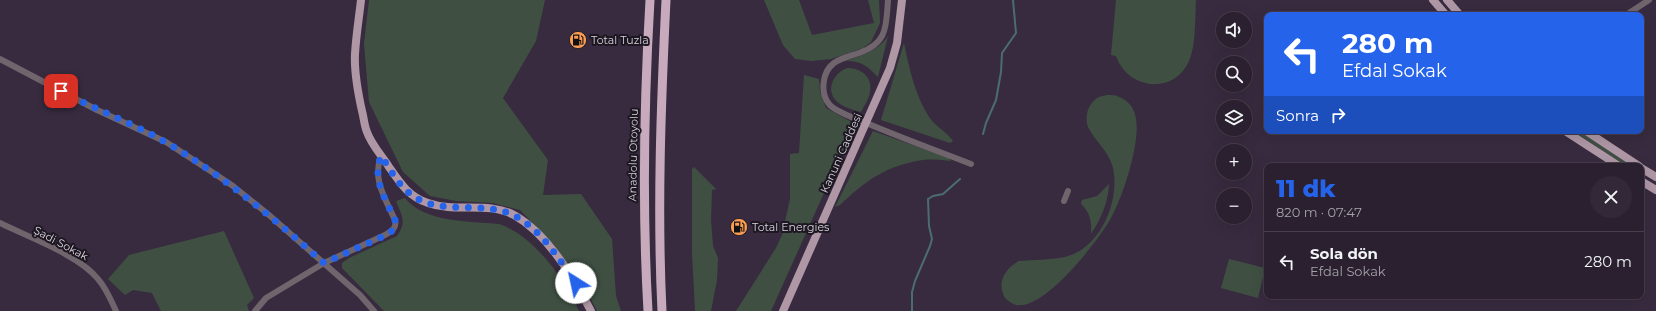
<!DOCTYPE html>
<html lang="tr">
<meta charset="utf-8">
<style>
body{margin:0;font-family:Montserrat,sans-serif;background:#322837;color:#f1f3f6;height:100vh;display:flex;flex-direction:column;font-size:15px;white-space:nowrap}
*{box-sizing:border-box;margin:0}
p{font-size:13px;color:#a5a3aa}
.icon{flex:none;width:22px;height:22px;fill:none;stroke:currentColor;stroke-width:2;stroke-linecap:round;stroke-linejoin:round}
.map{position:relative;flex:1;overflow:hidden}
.panel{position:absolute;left:1264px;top:163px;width:380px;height:136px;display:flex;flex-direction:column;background:#2a202f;border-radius:8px;box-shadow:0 4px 16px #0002,0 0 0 1px #463e4b}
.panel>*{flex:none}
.banner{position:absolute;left:1264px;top:12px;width:380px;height:122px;border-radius:8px;box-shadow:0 4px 16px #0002,0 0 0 1px #463e4b;background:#2563eb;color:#fff;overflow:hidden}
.buttons{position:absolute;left:1216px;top:12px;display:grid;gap:8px}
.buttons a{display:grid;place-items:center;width:36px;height:36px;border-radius:50%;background:#2a202f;box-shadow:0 4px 16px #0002,0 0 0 1px #463e4b;font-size:20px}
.pin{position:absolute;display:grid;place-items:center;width:34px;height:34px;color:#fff;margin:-17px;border-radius:8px;box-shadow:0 2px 6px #0006}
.me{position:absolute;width:44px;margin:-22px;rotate:325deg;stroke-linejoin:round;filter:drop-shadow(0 0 3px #0008)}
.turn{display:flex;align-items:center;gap:14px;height:84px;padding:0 12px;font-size:18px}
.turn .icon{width:52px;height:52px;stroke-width:2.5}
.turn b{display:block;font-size:28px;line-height:34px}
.then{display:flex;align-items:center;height:38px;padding:0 12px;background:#0003;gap:8px;font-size:15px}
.round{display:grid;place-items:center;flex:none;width:42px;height:42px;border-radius:21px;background:#322837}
.summary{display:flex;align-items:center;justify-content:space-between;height:68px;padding:0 12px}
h1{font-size:24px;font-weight:800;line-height:30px;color:#2563eb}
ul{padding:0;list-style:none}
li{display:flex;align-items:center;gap:12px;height:60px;padding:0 12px;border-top:1px solid #463e4b}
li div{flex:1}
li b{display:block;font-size:15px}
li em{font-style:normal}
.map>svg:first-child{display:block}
.green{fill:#3f5043}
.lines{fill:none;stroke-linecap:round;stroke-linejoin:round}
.stream{stroke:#4b6d72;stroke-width:2}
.minor{stroke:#70656c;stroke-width:6}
.major{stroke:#af97a6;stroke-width:8}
.highway{stroke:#c7abbd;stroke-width:9}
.route{stroke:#2563eb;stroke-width:7;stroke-dasharray:0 12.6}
.labels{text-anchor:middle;stroke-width:4;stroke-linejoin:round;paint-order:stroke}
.poi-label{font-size:11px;fill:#dad2df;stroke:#1c1720;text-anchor:start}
.street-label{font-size:11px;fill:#dad2df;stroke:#1c1720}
</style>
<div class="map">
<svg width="1656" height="311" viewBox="0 0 1656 311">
<rect width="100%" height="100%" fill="#382b3f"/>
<!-- green -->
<g class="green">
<path d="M369,0h176l-9,41 -33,57 45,62 -5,35 38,-1 31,45 4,57 5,15h-24l-12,-23 -31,-43 -34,-35 -27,-7 -37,-2 -26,-5 -27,-24 -34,-70 -5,-58z"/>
<path d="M764,0h35l13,35 62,-12 -6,-23h11l1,23 -9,19 -8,6 -32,11 -20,2 -16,-2 -12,-14z"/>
<path d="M1116,0h80c-1,17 0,46 -7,61 -15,34 -61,29 -73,-5l-5,-1z"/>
<path d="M888,36l-10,41c-11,-11 -16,-16 -32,-16 16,-6 32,-10 42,-25z"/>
<path d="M904,43c5,25 11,52 25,74 6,9 18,15 24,24l-3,2 -69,-23z"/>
<path d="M847,68c13,0 26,8 23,24 -1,7 -6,14 -9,20 -7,-2 -15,-4 -21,-8 -16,-11 -8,-30 7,-36z"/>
<path d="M804,75l15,4 1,13 6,16 29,16 -84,187h-35l40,-63 6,-13 8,-36v-45l9,-1z"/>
<path d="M1107,95c4,0 9,0 12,2 24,9 18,39 14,59 -5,21 -12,43 -22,62 -12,22 -67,93 -95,87 -5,-2 -10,-5 -12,-9 -7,-15 2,-28 15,-35 14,-1 39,-1 52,-6 31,-11 49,-56 42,-87 -4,-16 -16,-25 -24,-39 -5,-9 -2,-24 7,-30 3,-3 8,-3 11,-4z"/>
<path d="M873,131l76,27 2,3c-9,-1 -19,-2 -28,-1 -36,5 -58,21 -83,45l-5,2z"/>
<path d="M1573,131h6l53,35h-6z"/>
<path d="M694,167l22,22 -4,1 -1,30 2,26 5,12 -1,22 -6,31h-16l-3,-59v-83z"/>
<path d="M1109,184c-1,19 -8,35 -18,50 1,-12 -1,-22 -10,-30l1,-4 15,-4z"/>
<path d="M405,198c20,25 65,23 94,26 34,11 66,55 80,87h-195l-42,-43v-5l7,-5 48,-22c10,-14 5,-20 -1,-35z"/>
<path d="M224,231l30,67 -7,7 2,6h-88l-9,-18 -19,-3 -8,5 -17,-16 21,-24z"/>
<path d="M1229,259l36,9 -7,30 -37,-10z"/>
</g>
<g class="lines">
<!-- stream -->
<g class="stream">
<path d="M983,134l3,-11 10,-23 5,-28 1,-19 14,-20 -3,-33"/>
<path d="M912,311v-19l3,-11 15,-35 2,-7 -3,-13 -1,-27 5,-3 10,-2 17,-15"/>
</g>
<!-- minor -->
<g class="minor">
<path d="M888,0c-2,26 0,43 -29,53 -8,3 -18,5 -25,10 -12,9 -14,30 -5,41 4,6 27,15 35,18 35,15 71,28 107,42"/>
<path d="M1626,15l23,-15"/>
<path d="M0,59l97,51 69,32 46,30 21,14 36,29 91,80 14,16"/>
<path d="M1064,201l4,-10"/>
<path d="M0,223c28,14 79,32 98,56 8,9 13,21 18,32"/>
<path d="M255,311l11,-13 58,-35 61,-28c7,-4 12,-7 10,-15 -10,-22 -23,-41 -14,-64"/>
</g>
<!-- major -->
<g class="major">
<path d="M361,0c-2,18 -5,36 -6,54 -1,19 3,39 7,57 2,7 2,14 5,21 4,12 15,24 22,35 11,16 20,30 39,36 28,10 59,-2 86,12 34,19 60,63 77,96"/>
<path d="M1433,0l13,15"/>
<path d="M1447,0l13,15"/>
<path d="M1565,131l54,35"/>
<path d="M1586,131l53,35"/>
<path d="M1641,168l15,9"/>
<path d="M1641,181l15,9"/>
<path d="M783,311l107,-243 7,-25 5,-43"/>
</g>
<!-- highway -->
<g class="highway">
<path d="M648,311c-6,-103 -4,-208 2,-311"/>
<path d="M662,311c-5,-103 -1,-208 4,-311"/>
</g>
</g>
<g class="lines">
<!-- route -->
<path class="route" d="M61,91c35,19 72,32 106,52 59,35 106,75 157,120l62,-28c6,-4 11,-7 9,-15 -10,-22 -23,-41 -14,-64 8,11 16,27 27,36 30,26 71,7 105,23 27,13 46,44 63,68"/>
</g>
<!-- icons -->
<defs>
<symbol id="fuel-disc" viewBox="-11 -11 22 22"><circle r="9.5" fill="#fc9d54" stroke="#1c1720"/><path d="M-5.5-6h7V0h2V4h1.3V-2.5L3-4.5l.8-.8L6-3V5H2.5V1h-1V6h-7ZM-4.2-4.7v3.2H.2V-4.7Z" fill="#111"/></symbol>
</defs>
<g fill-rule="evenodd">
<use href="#fuel-disc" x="568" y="30" width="20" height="20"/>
<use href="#fuel-disc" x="729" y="217" width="20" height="20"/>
</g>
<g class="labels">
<!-- poi labels -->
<g class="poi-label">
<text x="591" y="44">Total Tuzla</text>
<text x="752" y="231">Total Energies</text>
</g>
<!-- street labels -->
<g class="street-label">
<text transform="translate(841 153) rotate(-66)" y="4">Kanuni Caddesi</text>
<text transform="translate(633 155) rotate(-89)" y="4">Anadolu Otoyolu</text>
<text transform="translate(61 243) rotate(28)" y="4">Şadi Sokak</text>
</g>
</g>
</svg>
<div class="buttons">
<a><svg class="icon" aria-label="sound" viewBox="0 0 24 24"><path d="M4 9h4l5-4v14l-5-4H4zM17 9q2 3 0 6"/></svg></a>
<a><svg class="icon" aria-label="search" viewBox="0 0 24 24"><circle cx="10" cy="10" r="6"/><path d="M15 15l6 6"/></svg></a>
<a><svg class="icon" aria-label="layers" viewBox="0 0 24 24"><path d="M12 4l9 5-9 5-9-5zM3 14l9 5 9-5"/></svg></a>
<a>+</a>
<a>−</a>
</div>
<div class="pin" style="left:61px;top:91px;background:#d93025"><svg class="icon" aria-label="arrive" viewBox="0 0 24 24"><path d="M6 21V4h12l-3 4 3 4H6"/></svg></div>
<svg class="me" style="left:576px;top:283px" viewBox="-20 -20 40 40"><circle r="19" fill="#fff"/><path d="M0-13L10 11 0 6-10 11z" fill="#2563eb"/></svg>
<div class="banner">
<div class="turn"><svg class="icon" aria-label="left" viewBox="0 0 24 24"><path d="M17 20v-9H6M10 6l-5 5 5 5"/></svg><div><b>280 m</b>Efdal Sokak</div></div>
<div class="then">Sonra<svg class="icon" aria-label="right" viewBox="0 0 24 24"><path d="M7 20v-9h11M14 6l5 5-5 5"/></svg></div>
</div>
<section class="panel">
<div class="summary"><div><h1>11 dk</h1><p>820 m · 07:47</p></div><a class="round"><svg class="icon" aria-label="close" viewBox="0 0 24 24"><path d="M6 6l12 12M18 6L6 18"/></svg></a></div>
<ul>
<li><svg class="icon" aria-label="left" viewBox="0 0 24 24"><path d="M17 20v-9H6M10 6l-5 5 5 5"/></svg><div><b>Sola dön</b><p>Efdal Sokak</p></div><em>280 m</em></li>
</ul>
</section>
</div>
